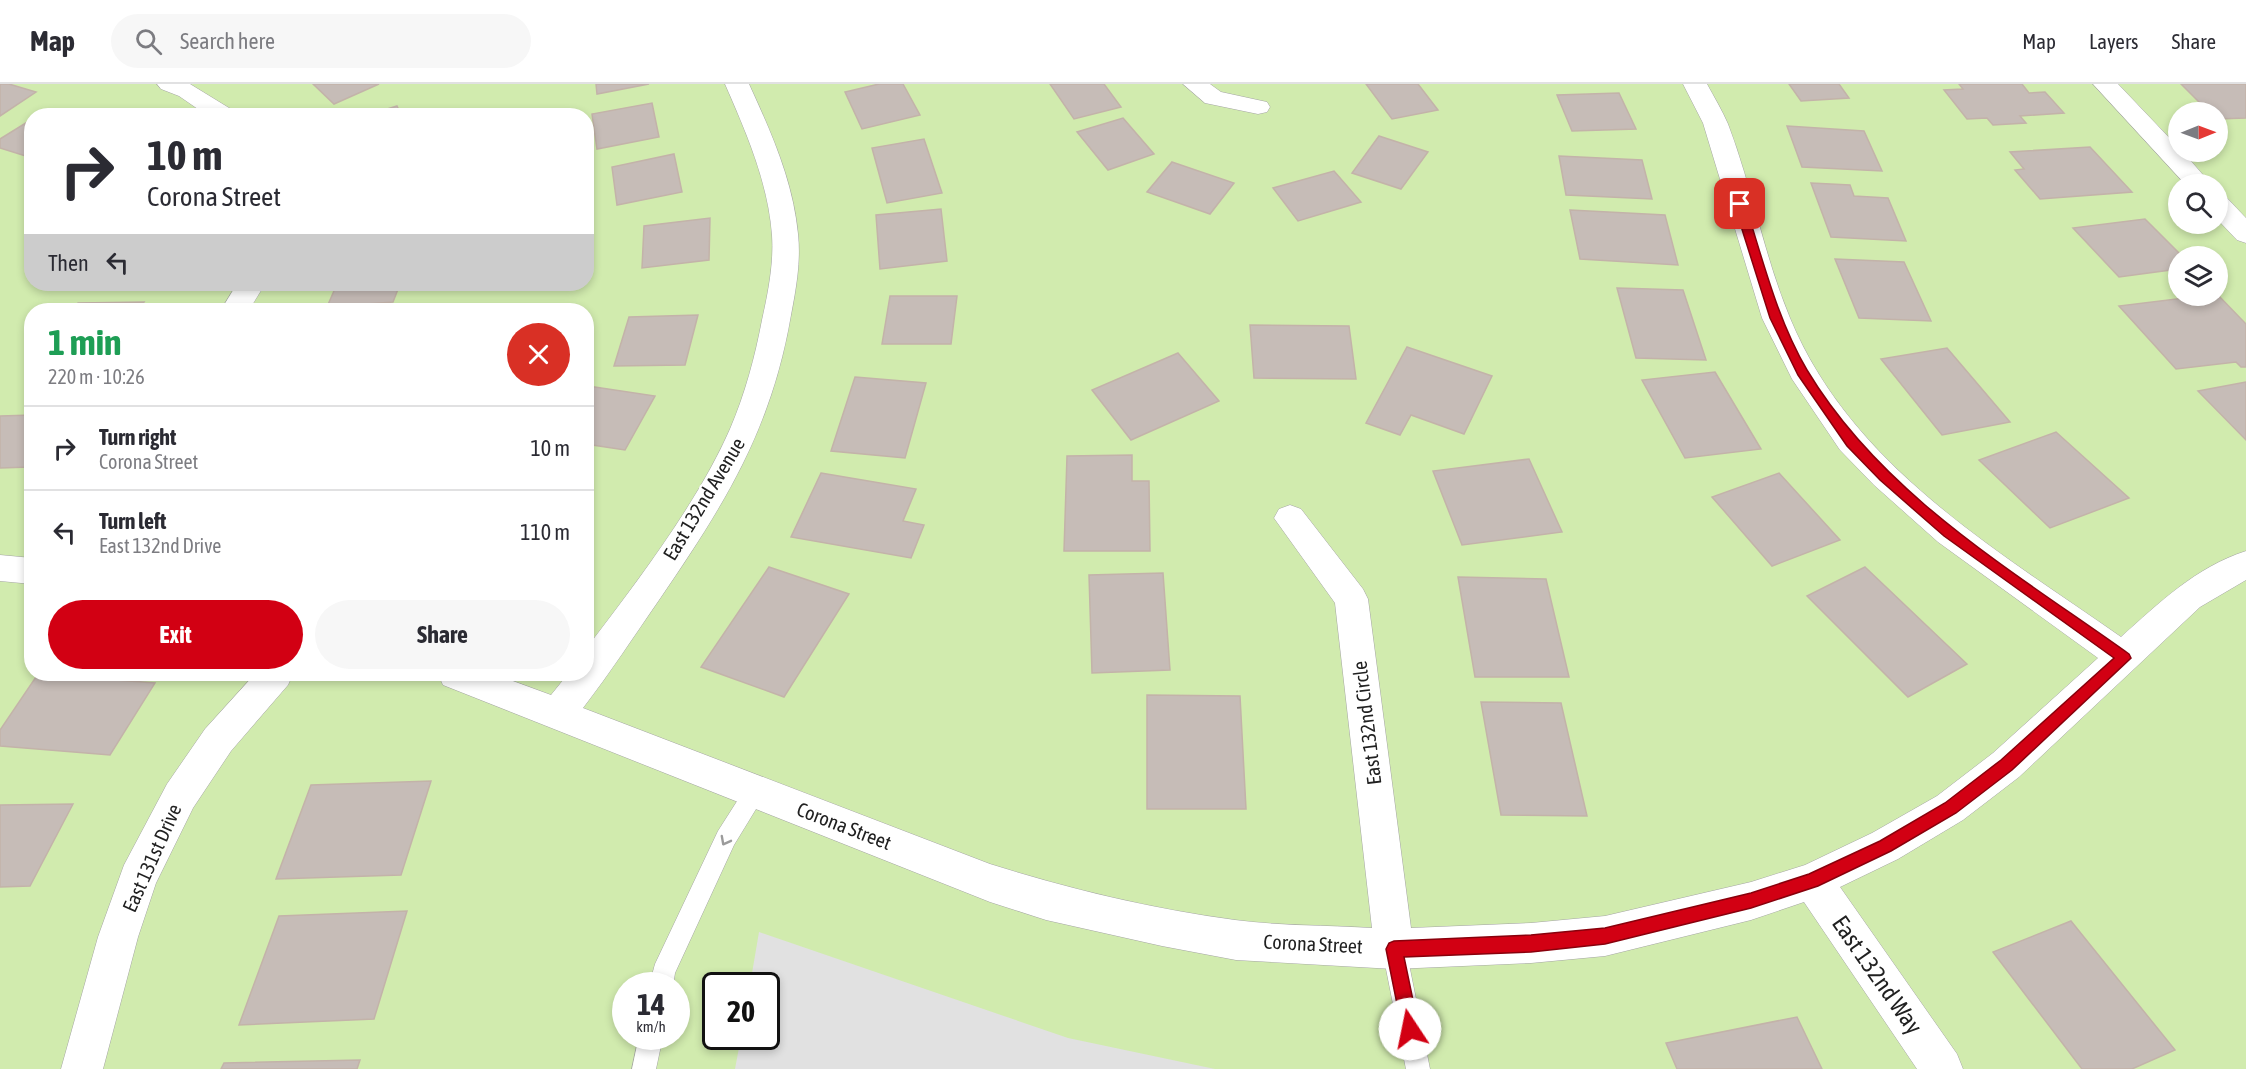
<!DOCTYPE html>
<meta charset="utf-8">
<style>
body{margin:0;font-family:"Asap Condensed",sans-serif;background:#f7f7f7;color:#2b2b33;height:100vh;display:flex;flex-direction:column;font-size:22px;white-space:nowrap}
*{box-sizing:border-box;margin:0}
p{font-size:20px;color:#7c7c81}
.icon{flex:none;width:33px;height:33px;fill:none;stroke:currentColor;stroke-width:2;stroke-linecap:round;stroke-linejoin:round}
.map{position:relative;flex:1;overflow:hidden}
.sheet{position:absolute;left:24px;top:219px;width:570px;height:378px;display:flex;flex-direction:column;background:#fff;border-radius:24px;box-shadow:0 3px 9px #0003}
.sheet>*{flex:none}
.banner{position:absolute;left:24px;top:24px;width:570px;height:183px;border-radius:24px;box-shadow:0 3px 9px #0003;background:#fff;color:#2b2b33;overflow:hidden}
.needle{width:39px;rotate:89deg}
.fabs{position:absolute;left:2168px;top:18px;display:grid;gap:12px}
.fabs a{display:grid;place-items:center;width:60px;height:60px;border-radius:50%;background:#fff;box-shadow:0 3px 9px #0003;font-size:30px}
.speed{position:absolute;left:612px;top:888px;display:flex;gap:12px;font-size:30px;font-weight:700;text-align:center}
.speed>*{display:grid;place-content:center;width:78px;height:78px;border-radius:50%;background:#fff;box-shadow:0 3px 9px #0003;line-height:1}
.speed small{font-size:15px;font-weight:400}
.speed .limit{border:3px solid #111;border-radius:9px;background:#fff;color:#111}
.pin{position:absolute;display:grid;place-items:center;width:51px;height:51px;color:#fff;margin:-26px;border-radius:12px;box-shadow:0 3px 9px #0006}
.me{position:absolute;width:66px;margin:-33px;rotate:349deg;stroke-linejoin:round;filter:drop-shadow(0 0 4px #0008)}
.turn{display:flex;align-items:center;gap:21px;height:126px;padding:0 24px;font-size:27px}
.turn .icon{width:78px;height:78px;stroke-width:2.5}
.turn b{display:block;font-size:42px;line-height:51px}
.then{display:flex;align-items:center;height:57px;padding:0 24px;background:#0003;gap:12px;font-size:22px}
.round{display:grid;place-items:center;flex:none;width:63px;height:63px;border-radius:32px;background:#f7f7f7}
.headline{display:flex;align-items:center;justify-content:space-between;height:102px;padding:0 24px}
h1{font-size:36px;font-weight:700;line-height:45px;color:#1e9e55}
.cta{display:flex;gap:12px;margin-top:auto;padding:12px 24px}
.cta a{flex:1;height:69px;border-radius:36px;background:#d20013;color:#fff;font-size:24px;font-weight:700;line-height:69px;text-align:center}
.cta a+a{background:#f7f7f7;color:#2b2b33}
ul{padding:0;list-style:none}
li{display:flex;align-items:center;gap:18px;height:84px;padding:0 24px;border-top:2px solid #e1e1e2}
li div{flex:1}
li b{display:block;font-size:22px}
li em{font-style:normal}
header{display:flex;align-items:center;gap:36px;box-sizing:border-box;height:84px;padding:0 30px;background:#fff;border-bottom:2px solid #e1e1e2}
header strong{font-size:28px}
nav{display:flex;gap:33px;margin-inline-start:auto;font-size:21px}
.search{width:420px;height:54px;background:#f7f7f7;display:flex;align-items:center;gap:15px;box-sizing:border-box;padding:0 21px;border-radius:33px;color:#7c7c81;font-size:22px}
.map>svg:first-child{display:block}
.grass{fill:#d1ebae;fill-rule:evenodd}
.parking{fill:#e1e1e1}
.building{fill:#c6bcb7;stroke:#c3b3a9;stroke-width:1.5}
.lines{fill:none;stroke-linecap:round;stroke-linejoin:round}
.service-casing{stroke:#a5a5a5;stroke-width:1}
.minor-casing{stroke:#a5a5a5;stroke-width:1}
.service{fill:#fff;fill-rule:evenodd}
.minor{fill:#fff;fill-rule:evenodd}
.oneway{stroke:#9b9b9b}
.route{fill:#d20013;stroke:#88000c;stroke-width:1.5}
.labels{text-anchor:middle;stroke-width:4.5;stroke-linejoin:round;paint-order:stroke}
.street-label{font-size:20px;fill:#212121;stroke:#fff}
.near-street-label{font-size:24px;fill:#212121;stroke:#fff}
</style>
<header>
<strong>Map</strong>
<div class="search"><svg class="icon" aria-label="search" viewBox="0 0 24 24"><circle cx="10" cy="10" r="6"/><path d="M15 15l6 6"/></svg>Search here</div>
<nav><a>Map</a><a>Layers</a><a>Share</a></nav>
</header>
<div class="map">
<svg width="2246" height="985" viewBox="0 0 2246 985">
<rect width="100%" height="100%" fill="#f1ede7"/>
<!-- grass -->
<path class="grass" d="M0,0h2246v985h-2246zM2178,28h39v40h-39zM32,32h554v168h-554zM2178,100h39v40h-39zM2178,172h39v40h-39zM32,226h554v364h-554zM626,902h50v50h-50zM716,902h50v50h-50z"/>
<!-- parking -->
<path class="parking" d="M759,848l309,106 147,31h-480l6,-32 25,-1v-50l-16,-1z"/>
<!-- building -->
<g class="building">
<path d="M0,0h9l27,8 -36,24z"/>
<path d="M313,0h66l-45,20z"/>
<path d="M596,0h53l-52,10z"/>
<path d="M879,0h24l17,31 -58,14 -17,-37z"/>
<path d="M1050,0h54l17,23 -47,12z"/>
<path d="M1366,0h52l20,26 -46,9z"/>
<path d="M1789,0h50l10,14 -48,3z"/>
<path d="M1959,0h63l7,9 16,-1 19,21 -44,3 6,7 -33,2 -6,-7 -20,1 -23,-29 19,-1z"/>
<path d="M2181,0h65v34l-29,1v-7h-8z"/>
<path d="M1619,9l17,36 -64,2 -15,-36z"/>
<path d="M652,19l7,34 -62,12 -5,-35z"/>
<path d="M397,22l5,10h-37z"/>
<path d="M1123,34l31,36 -46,16 -31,-38z"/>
<path d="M32,35v39l-32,-10v-9z"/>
<path d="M1787,42l77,5 18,40 -80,-4z"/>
<path d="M1379,52l49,16 -27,37 -49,-16z"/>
<path d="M924,55l18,54 -55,10 -15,-55z"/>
<path d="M2090,63l42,45 -92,7 -25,-29 9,-1 -14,-17z"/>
<path d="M674,70l8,38 -65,13 -5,-38z"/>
<path d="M1559,72l83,4 10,39 -86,-4z"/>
<path d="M1172,78l62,21 -24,31 -63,-22z"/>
<path d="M1334,87l27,31 -63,19 -25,-33z"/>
<path d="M1811,99l39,2 4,11 34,2 18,43 -75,-4z"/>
<path d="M941,125l6,52 -67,8 -4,-54z"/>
<path d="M1570,126l95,5 13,50 -98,-6z"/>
<path d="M710,134l-1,42 -67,8 2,-42z"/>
<path d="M2145,135l37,37h-4v13l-59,8 -46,-49z"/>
<path d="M1835,175l69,3 27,59 -72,-3z"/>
<path d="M337,200h63l-7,18 -66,5z"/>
<path d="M1617,204l66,2 23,70 -70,-2z"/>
<path d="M2217,210l29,30v43h-5l-5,-5 -60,7 -57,-63z"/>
<path d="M890,212h67l-6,48h-69z"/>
<path d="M144,218l-6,8h-64l4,-7z"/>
<path d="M698,231l-13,50 -71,1 15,-49z"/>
<path d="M1250,241l99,1 7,53 -102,-1z"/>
<path d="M1407,263l85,29 -28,58 -53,-19 -11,20 -34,-12z"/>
<path d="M1947,264l63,74 -68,13 -61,-76z"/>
<path d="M1178,269l41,48 -88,39 -39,-50z"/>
<path d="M1715,288l46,77 -76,9 -43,-78z"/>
<path d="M855,293l71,6 -21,75 -74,-7z"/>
<path d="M2246,298v58l-48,-49z"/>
<path d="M588,302l67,10 -30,54 -39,-6z"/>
<path d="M32,331v50l-2,2 -30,1v-52z"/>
<path d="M2056,348l73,66 -79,30 -71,-68z"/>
<path d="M1132,371v26h17l1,70h-86l3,-95z"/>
<path d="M1529,375l33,73 -100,13 -29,-74z"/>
<path d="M821,389l95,16 -13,32 21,4 -13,33 -120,-21z"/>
<path d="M1779,389l61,67 -68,26 -60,-69z"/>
<path d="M769,483l80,27 -65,103 -83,-30z"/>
<path d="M1865,483l102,97 -59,33 -101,-101z"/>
<path d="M1163,489l7,97 -78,3 -3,-98z"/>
<path d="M1458,493l88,2 23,98h-94z"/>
<path d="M38,590l117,9 -45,72 -110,-9v-16z"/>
<path d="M1147,611l93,1 6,113h-99z"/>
<path d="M1481,618l80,1 26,113 -86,-1z"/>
<path d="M431,697l-30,94 -125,4 35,-94z"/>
<path d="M73,720l-43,82 -30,1v-82z"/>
<path d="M407,827l-33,108 -135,6 40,-109z"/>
<path d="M2071,837l104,129 -43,19h-50l-89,-117z"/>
<path d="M1797,933l25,52h-145l-11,-26z"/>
<path d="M360,976l-3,9h-136l3,-6z"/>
</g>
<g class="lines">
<defs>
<g id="service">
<path d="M756,697l8,3 3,7 -33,54 -59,128 -2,13h-24l6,-22 63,-133 30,-47z"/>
<path d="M1394,853l8,4 4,8 24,120h-24l-24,-120 4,-8z"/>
<path d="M639,952h24l-7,33h-24z"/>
</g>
<g id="minor">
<path d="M157,0h33l44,27 3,5h-29l-29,-20 -18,-7z"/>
<path d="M725,0h24c22,48 44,97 49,150 3,27 -2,55 -7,81 -20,116 -67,190 -132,285 -25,36 -49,73 -76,108l407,156c79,25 162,45 245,56 45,6 91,5 137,8l-37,-325 -61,-85 5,-9 11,-4 11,4 62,80 5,10 43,329 120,-5 74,-7 146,-34 54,-17 67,-32 65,-37 56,-43 105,-95 -160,-116 -64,-57 -34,-35 -48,-71 -30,-61 -59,-195 -20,-39h24c7,13 15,26 21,40 24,63 36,132 62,194 61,148 207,232 331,319 38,-34 75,-70 125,-86v29l-46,27 -181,170 -56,43 -65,39 -58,28 117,167 6,15h-46l-113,-167 -53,18 -146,36 -74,7 -137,6 -158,-9 -74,-14 -116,-26 -56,-18 -547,-217 -5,-11h56l57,21 17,-21h18v-25c50,-66 111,-145 144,-220 15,-35 25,-72 32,-109 6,-27 12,-57 10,-85 -4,-53 -26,-103 -47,-151z"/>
<path d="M1183,0h27l11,8 46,10 3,5 -3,5 -9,2 -53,-11z"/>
<path d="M2093,0h25l60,63v5h5l28,32h-26z"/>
<path d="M2217,111l9,2 20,21v25l-9,-3 -20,-21z"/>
<path d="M237,200h28l-16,26h-28z"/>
<path d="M0,471l32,3v26l-32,-3z"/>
<path d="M255,590h38l-5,11 -57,66 -38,57 -37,75 -18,54 -35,132h-42l37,-132 26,-72 43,-81 38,-55z"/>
</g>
</defs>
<!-- service casing -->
<use href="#service" class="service-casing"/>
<!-- minor casing -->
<use href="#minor" class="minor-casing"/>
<!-- service -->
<use href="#service" class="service"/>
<!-- minor -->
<use href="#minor" class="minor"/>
</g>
<!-- one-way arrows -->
<defs><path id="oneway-chevron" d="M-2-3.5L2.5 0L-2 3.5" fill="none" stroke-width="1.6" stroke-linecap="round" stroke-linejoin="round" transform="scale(1.5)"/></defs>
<use class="oneway" href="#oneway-chevron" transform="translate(725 757) rotate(118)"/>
<!-- route -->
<path class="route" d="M1740,116l5,4c18,56 32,115 62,166 75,125 206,201 322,284l2,4 -119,112 -56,43 -65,38 -73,35 -67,22 -146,36 -74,8 -127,5 15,72 -3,6 -6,2 -6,-2 -2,-6 -16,-80 3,-6 5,-2 137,-6 74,-7 146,-35 58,-19 71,-33 65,-38 56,-43 113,-102 -170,-122 -64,-56 -33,-34 -49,-71 -28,-57 -36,-114z"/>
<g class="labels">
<!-- street labels -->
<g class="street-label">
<text transform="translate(704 415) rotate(-59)" y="7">East 132nd Avenue</text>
<text transform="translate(1367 639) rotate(-97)" y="7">East 132nd Circle</text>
<text transform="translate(844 742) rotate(21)" y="7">Corona Street</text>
<text transform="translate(152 774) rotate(-66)" y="7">East 131st Drive</text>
<text transform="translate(1313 860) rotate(3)" y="7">Corona Street</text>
</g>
<!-- near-street labels -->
<g class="near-street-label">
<text transform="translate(1877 891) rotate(55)" y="8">East 132nd Way</text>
</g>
</g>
</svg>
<div class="fabs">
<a><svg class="needle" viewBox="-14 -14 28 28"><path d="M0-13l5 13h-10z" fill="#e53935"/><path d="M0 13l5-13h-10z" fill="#7c7c81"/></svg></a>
<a><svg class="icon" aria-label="search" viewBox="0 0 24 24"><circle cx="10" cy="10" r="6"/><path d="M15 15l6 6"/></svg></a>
<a><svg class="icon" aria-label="layers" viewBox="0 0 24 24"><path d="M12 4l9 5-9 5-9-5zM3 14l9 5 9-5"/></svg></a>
</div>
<div class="speed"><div>14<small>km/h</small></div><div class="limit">20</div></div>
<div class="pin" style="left:1740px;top:120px;background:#d93025"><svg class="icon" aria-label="arrive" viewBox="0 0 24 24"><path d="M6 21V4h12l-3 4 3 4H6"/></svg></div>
<svg class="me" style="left:1410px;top:945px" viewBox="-20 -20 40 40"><circle r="19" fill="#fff"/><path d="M0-13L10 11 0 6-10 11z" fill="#d20013"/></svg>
<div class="banner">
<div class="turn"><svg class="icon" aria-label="right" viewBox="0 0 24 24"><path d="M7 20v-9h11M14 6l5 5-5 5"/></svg><div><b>10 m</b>Corona Street</div></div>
<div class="then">Then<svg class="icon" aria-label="left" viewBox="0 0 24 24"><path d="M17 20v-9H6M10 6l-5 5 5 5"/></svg></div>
</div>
<section class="sheet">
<div class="headline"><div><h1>1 min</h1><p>220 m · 10:26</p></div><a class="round" style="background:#d93025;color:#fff"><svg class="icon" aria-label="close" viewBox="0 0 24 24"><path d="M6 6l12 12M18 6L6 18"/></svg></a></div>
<ul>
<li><svg class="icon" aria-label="right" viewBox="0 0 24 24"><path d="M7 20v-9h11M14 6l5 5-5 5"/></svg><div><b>Turn right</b><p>Corona Street</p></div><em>10 m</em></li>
<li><svg class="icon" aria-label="left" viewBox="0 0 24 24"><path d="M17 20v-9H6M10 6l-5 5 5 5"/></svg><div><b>Turn left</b><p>East 132nd Drive</p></div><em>110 m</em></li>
</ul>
<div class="cta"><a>Exit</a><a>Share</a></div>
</section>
</div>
